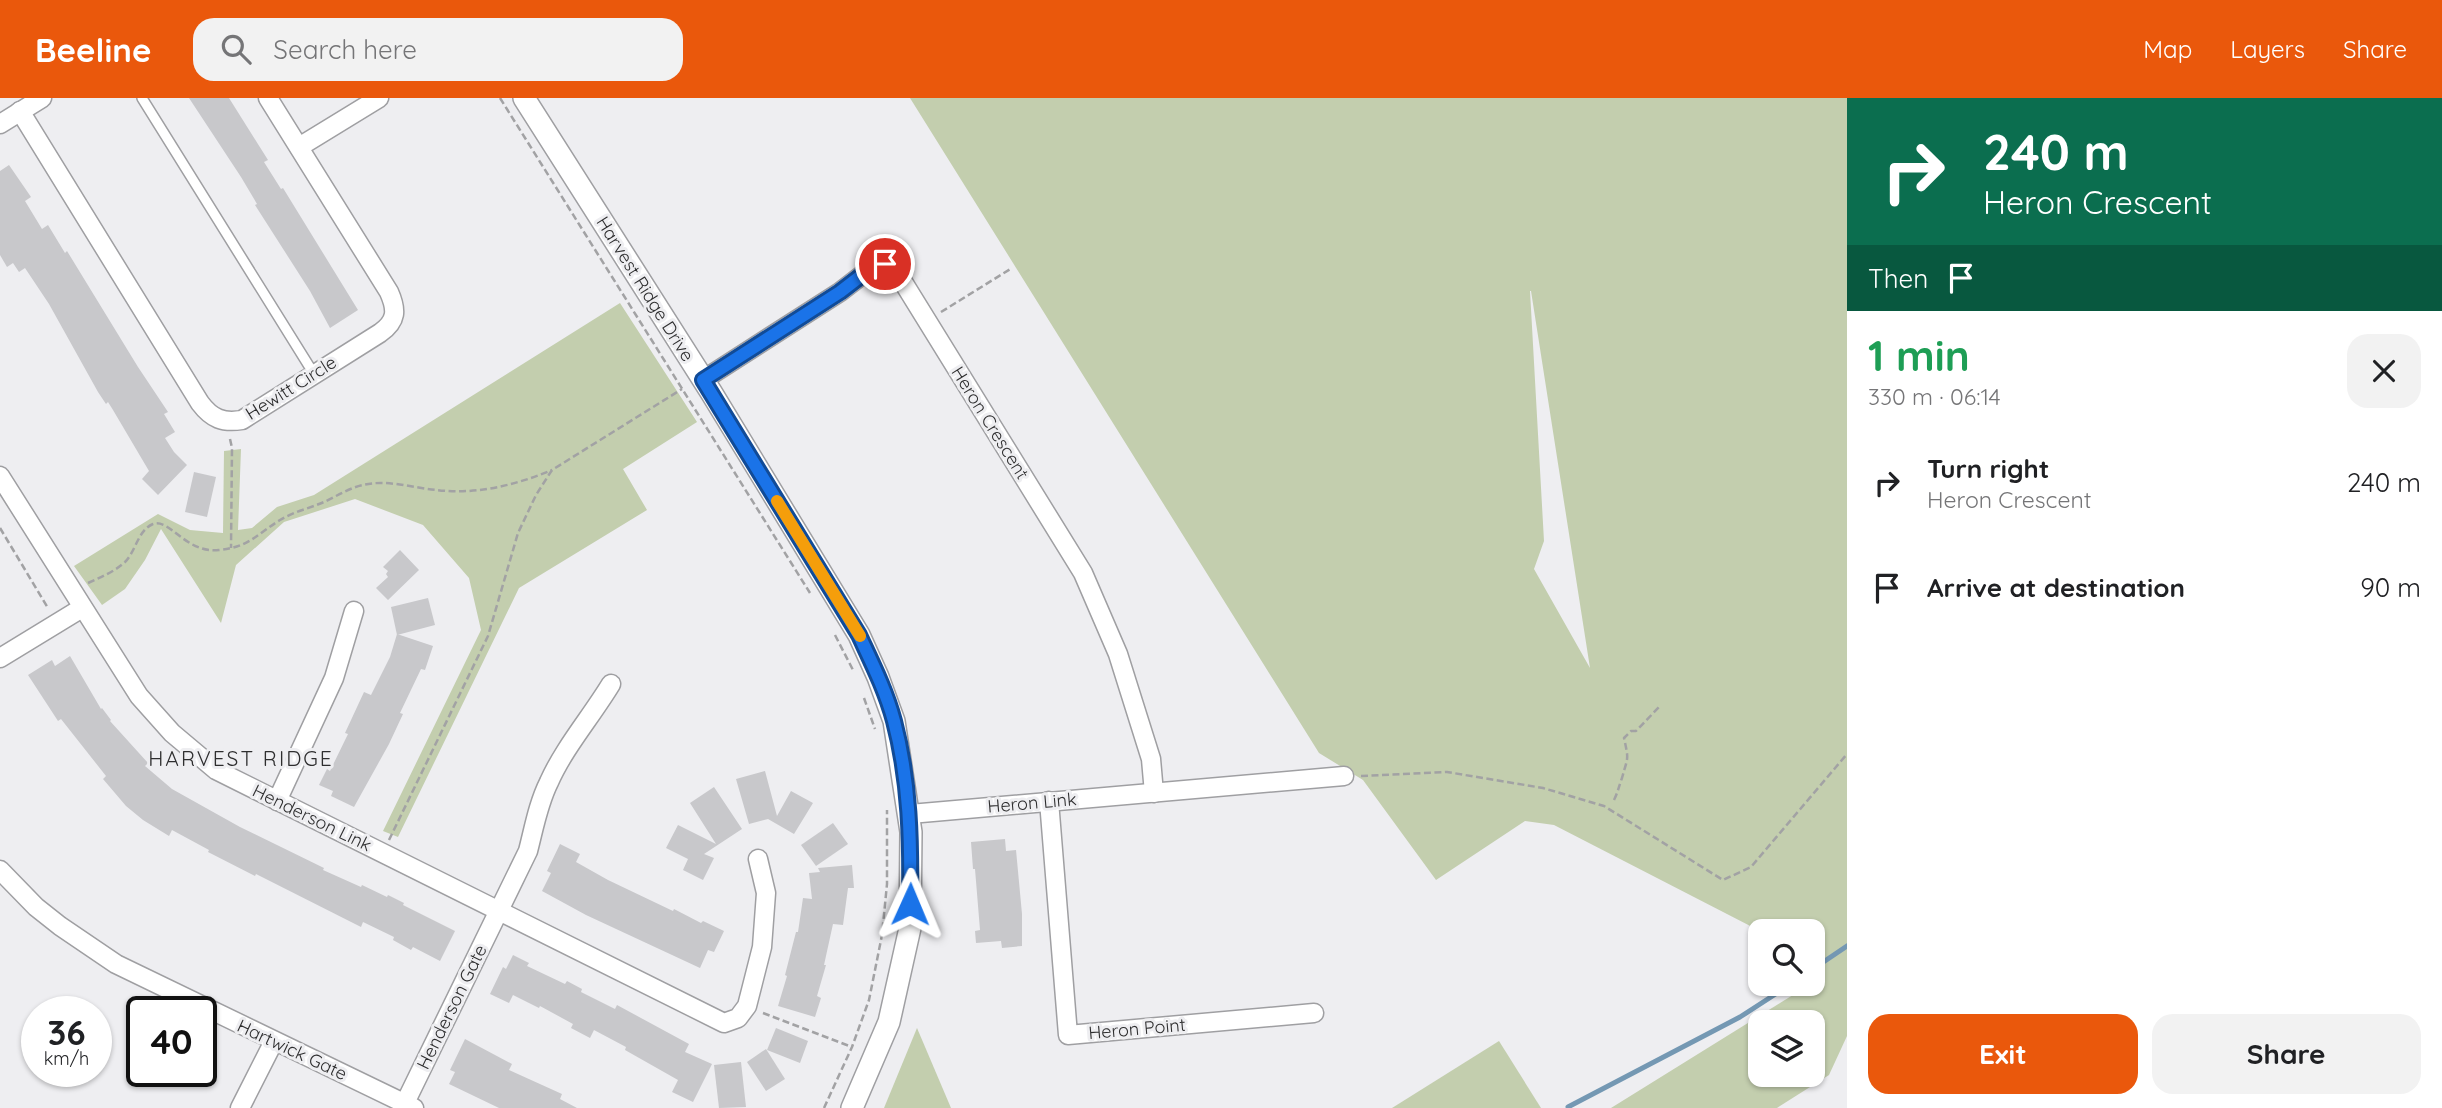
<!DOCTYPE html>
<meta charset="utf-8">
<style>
body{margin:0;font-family:Quicksand,sans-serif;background:#f2f2f2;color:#202124;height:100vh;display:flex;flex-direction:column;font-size:26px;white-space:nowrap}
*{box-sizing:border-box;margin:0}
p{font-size:23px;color:#757577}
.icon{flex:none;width:38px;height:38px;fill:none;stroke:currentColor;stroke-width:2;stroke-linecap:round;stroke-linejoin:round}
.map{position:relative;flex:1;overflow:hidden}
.panel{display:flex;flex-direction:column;background:#fff;width:595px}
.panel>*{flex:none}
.banner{background:#0b6e4f;color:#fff;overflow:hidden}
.buttons{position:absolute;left:1748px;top:821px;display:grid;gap:14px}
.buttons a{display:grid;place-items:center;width:77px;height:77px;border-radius:14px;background:#fff;box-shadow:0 2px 5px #0004;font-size:35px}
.speed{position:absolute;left:21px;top:898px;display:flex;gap:14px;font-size:35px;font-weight:700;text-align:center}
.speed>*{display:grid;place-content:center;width:91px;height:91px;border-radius:50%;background:#fff;box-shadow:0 2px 5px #0004;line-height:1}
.speed small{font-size:18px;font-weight:400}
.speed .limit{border:4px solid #111;border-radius:10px;background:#fff;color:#111}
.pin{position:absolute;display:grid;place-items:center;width:60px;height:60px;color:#fff;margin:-30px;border:4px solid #fff;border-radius:50%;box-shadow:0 2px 7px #0007}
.me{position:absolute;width:77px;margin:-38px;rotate:1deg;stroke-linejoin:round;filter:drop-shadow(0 0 5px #0008)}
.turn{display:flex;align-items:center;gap:24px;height:147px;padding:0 21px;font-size:32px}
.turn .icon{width:91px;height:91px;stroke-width:2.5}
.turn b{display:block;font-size:49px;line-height:60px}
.then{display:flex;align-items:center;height:66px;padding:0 21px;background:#0003;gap:14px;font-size:26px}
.round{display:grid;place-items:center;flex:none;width:74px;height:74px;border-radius:21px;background:#f2f2f2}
.summary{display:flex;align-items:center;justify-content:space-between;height:119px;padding:0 21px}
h1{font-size:42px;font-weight:700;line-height:52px;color:#1e9e55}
.action{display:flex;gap:14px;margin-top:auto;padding:14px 21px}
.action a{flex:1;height:80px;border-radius:21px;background:#ea580c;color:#fff;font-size:28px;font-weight:700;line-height:80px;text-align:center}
.action a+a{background:#f2f2f2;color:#202124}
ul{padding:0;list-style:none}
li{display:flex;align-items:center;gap:21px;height:105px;padding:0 21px}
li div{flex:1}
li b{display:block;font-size:26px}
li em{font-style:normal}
header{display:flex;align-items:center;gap:42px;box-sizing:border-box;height:98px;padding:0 35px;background:#ea580c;color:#fff}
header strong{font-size:33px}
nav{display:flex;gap:38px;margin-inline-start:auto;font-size:24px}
.search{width:490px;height:63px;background:#f2f2f2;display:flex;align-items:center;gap:18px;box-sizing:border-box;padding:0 24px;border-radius:21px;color:#757577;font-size:26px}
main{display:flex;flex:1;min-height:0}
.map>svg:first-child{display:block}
.green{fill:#c3ceae;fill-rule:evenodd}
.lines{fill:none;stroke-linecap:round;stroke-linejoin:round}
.stream{stroke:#7498b3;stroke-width:5}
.building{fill:#c8c8cb}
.service-casing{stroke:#9f9fa2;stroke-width:12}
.minor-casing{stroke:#9f9fa2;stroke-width:21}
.tertiary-casing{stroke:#9f9fa2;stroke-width:24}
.path{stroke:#a2a2a4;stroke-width:2.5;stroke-dasharray:7 3.5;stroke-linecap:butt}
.service{stroke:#fff;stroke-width:9}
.minor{stroke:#fff;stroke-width:18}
.tertiary{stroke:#fff;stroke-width:21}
.route-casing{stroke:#114b97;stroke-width:18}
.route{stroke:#1a73e8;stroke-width:12}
.slow{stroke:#f59e0b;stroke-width:12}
.labels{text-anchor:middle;stroke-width:6;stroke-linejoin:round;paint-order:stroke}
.street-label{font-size:18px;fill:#2e2e2f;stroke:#eeeef1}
.quarter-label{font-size:21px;letter-spacing:2px;fill:#2e2e2f;stroke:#eeeef1}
</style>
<header>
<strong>Beeline</strong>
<div class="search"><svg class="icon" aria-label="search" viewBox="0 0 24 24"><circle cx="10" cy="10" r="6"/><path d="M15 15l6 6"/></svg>Search here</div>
<nav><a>Map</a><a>Layers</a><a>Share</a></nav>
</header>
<main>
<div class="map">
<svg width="1847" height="1010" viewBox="0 0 1847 1010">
<rect width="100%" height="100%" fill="#eeeef1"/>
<!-- green -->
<g class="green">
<path d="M910,0h937v938l-18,39 -52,33h-166l211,-131 -9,-19v-27h-53l-206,-106 -29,-4 -89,59 -73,-100 -44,-27zM1530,193h1l59,377 -56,-99 10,-28zM1760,924h53v52h-53z"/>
<path d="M620,205l77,119 -74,47 24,41 -128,78 -121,249 -15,-6 98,-201 -12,-52 -46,-53 -68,-26 -71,23 -48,43 -15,58 -60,-94 -16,31 -20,29 -23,16 -28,-39 84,-52 32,16 33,3 1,-82 17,-2 -3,81 14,-2 25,-21 37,-12z"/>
<path d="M917,930l34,80h-67z"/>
<path d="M1499,943l42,67h-149z"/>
</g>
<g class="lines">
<!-- stream -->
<g class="stream">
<path d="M1813,871l34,-23"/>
<path d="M1568,1009l172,-90 51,-33"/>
</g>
</g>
<!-- building -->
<g class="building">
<path d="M189,0h40l39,62 -4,2 17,27 2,-1 75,122 -28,18 -20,-37 -55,-86 2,-1 -16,-27z"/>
<path d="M9,67l22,32 -6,4 17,28 6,-4 17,28 2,-2 71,116 30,45 -4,2 11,18 -10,6 9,14 13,13 -29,30 -16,-16 7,-8 -36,-61 -5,-8 -2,2 -8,-12 -49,-88 -24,-36 -6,4 -6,-9 -6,4 -7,-12v-84z"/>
<path d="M194,374l22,5 -9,40 -22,-5z"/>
<path d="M400,452l19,20 -31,30 -12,-12 12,-11 -2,-3 2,-3 -5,-4z"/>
<path d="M428,500l7,27 -38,10 -6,-28z"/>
<path d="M397,536l36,12 -8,24 -4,-1 -21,44 3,1 -14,30 -35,63 -23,-11 2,-5 -14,-6 8,-16 3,2 18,-37 -3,-1 19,-41 7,3 19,-38z"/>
<path d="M70,558l31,53 1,-1 9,12 -1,1 38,42 -3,3 27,23 68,38 84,41 -1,2 38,17 1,-2 25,12 1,-2 16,8 -1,2 52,26 -15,30 -27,-14 -2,3 -18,-10 1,-3 -31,-15 -2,5 -105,-53 -1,2 -47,-24 1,-2 -37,-20 -3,6 -26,-16 -17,-14 -23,-27 3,-3 -45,-57 -3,2 -30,-46 24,-15 3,6z"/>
<path d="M765,673l12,45 14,-25 22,12 -19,31 -26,-15 -19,5 -13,-45z"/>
<path d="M714,689l28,42 -38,25 10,4 -11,22 -20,-10 5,-11 -22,-11 12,-23 38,19 -26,-41z"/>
<path d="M833,725l15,21 -32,22 -15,-21z"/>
<path d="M1005,741l1,12 10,-1 6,64v32l-20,2 -1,-7 -25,2 -1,-12 5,-1 -5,-61h-2l-2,-27z"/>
<path d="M560,746l20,10 -4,8 32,18 65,31 1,-2 27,14 2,-2 21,10 -10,21 -6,-2 -8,18 -114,-53 -44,-24 9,-18 -4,-2z"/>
<path d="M852,767l2,23h-6l-5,37 -10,-1 -9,41h2l-9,31 4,2 -6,19 -37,-11 9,-30 -2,-1 11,-43h2l5,-34 9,1 -3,-26 11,-1 -2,-4z"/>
<path d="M513,857l16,8 -2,3 38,18 2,-3 15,8 -1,3 34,17 2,-4 72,39 -4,8 27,12 -19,38 -21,-10 6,-12 -53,-30 1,-3 -32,-17 -4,8 -19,-10 2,-4 -33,-18 -1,2 -26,-13 -4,8 -19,-9 13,-27 3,2z"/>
<path d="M776,930l32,13 -8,22 -33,-13z"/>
<path d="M465,941l47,25 -3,6 53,24 -2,5 17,9h-78l-50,-24 6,-12 -5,-2z"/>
<path d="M766,951l19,30 -19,12 -19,-29z"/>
<path d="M741,964l5,45 -27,1 -5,-43z"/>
</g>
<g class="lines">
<defs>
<path id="service" d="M142,0l172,276"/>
<g id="minor">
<path d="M20,13l180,292c12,16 23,20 42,17l138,-87c17,-12 17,-23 9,-41l-121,-194"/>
<path d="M0,26l42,-26"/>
<path d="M299,49l80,-49"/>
<path d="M703,282l137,-88 35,-27 10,-1 10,5 188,304 35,81 33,105 3,34"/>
<path d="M0,378l139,220 33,37 44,37 508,253 14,-5 9,-12 15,-59 4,-54 -8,-34"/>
<path d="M0,560l82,-50"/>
<path d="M277,703l57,-123 20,-67"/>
<path d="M1049,703l19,234 246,-22"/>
<path d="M910,716l434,-38"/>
<path d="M0,772l36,37 24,19 56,38 298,144"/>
<path d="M405,1005l123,-252c6,-23 10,-47 21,-69 15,-34 42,-65 62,-98"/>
<path d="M240,1010l34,-67"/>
</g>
<path id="tertiary" d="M524,0l187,294 148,243 19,42 16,44 17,111 -1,96 -21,94 -37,86"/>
</defs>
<!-- service casing -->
<use href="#service" class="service-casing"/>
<!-- minor casing -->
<use href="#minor" class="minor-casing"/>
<!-- tertiary casing -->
<use href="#tertiary" class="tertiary-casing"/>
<!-- path -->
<g class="path">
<path d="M500,0l310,495"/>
<path d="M941,214l71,-44"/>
<path d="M230,341l2,9 -1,100"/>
<path d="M0,430l48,80"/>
<path d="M88,485c13,-6 26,-11 37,-21 11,-11 13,-32 28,-38 17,-6 33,30 66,26 30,-3 37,-15 61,-30 13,-8 30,-12 44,-18 13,-6 25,-14 39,-17 24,-6 50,3 74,5 39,5 79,-5 115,-20"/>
<path d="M835,537l18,35"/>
<path d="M864,600l11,31"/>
<path d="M1361,678l86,-4 96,16 61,18 119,74 28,-13 96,-113"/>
<path d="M1614,702c4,-8 5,-14 8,-22 6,-22 7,-17 2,-40l7,-7h5l24,-25"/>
<path d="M389,742l99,-204 30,-103 18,-38 16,-25 130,-81"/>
<path d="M763,915l89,34"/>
<path d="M824,1010l28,-61 17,-47 13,-65 5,-51v-74"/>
</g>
<!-- service -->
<use href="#service" class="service"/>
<!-- minor -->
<use href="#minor" class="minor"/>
<!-- tertiary -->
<use href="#tertiary" class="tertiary"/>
</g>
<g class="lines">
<defs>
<path id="route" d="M885,166l-10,1 -35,27 -137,88 156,255c13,28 27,56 35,86 16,61 17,121 16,183"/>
</defs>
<!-- route casing -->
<use href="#route" class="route-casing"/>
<!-- route -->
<use href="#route" class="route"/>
<!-- slow -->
<path class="slow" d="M777,403l83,135"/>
</g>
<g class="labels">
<!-- street labels -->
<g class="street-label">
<text transform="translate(645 191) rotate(58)" y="6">Harvest Ridge Drive</text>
<text transform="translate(291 290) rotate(-32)" y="6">Hewitt Circle</text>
<text transform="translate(990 325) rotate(58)" y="6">Heron Crescent</text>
<text transform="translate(1032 705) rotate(-5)" y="6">Heron Link</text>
<text transform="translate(312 720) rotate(26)" y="6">Henderson Link</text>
<text transform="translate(452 909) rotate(-64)" y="6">Henderson Gate</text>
<text transform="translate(1137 931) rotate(-5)" y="6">Heron Point</text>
<text transform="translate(292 952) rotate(25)" y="6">Hartwick Gate</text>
</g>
<!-- quarter labels -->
<g class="quarter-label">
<text x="241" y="668">HARVEST RIDGE</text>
</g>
</g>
</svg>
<div class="buttons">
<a><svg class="icon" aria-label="search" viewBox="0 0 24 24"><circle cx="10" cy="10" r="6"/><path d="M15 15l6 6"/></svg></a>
<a><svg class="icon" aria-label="layers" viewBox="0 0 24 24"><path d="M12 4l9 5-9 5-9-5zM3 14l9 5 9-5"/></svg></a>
</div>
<div class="speed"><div>36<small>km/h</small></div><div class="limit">40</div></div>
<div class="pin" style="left:885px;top:166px;background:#d93025"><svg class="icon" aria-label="arrive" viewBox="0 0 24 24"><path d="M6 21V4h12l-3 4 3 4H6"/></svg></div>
<svg class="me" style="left:910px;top:806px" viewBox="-20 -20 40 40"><path d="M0-17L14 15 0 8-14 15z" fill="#1a73e8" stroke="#fff" stroke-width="4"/></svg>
</div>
<section class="panel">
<div class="banner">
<div class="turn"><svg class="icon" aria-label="right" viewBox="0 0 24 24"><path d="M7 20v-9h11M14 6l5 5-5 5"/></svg><div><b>240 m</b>Heron Crescent</div></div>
<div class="then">Then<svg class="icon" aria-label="arrive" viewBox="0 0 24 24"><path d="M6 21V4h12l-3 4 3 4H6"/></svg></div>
</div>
<div class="summary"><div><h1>1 min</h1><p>330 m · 06:14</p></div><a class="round"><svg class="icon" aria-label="close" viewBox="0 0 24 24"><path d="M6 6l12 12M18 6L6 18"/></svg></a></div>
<ul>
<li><svg class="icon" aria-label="right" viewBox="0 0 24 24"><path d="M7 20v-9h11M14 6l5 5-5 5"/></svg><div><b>Turn right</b><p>Heron Crescent</p></div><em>240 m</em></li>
<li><svg class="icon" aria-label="arrive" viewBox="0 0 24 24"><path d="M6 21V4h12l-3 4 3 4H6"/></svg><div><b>Arrive at destination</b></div><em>90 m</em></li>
</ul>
<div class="action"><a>Exit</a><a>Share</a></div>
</section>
</main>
